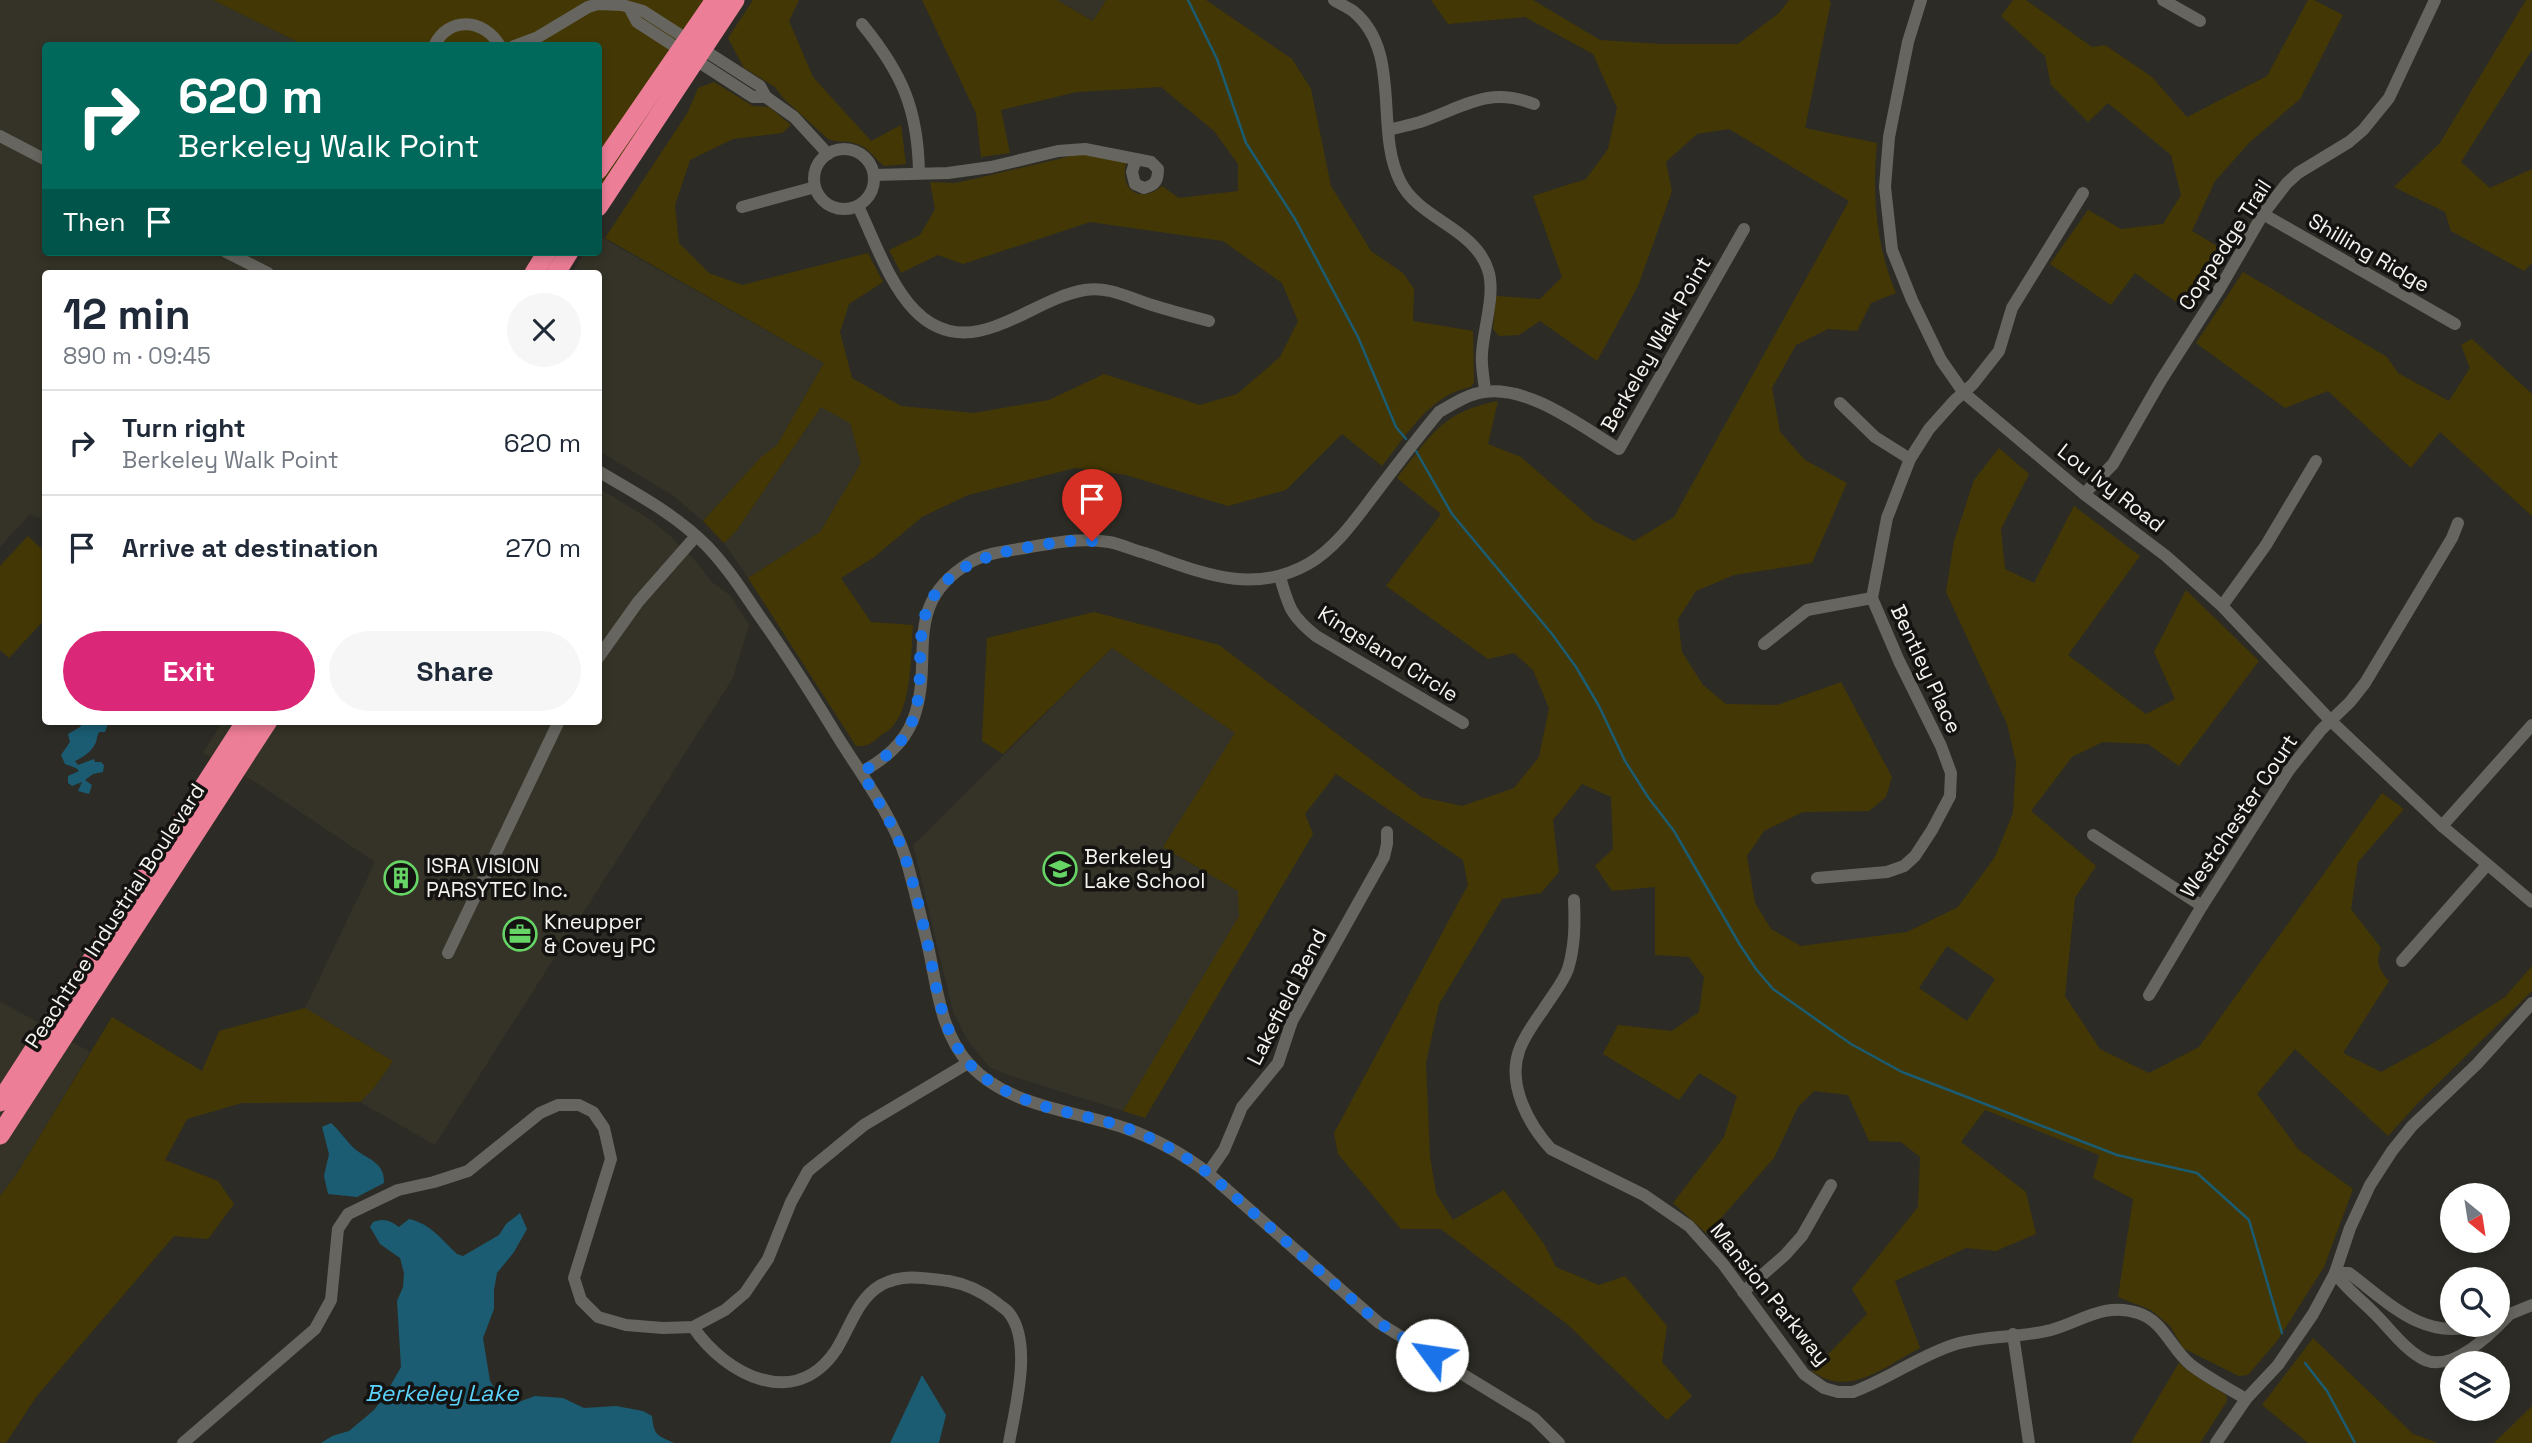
<!DOCTYPE html>
<meta charset="utf-8">
<style>
body{margin:0;font-family:"Space Grotesk",sans-serif;background:#f6f6f7;color:#1f2937;height:100vh;display:flex;flex-direction:column;font-size:26px;white-space:nowrap}
*{box-sizing:border-box;margin:0}
p{font-size:23px;color:#747a83}
.icon{flex:none;width:38px;height:38px;fill:none;stroke:currentColor;stroke-width:2;stroke-linecap:round;stroke-linejoin:round}
.map{position:relative;flex:1;overflow:hidden}
.panel{position:absolute;left:42px;top:270px;width:560px;height:455px;display:flex;flex-direction:column;background:#fff;border-radius:7px;box-shadow:0 4px 10px #0003}
.panel>*{flex:none}
.hud{position:absolute;left:42px;top:42px;width:560px;height:214px;border-radius:7px;box-shadow:0 4px 10px #0003;background:#00695c;color:#fff;overflow:hidden}
.needle{width:46px;rotate:150deg}
.buttons{position:absolute;left:2440px;top:1183px;display:grid;gap:14px}
.buttons a{display:grid;place-items:center;width:70px;height:70px;border-radius:50%;background:#fff;box-shadow:0 4px 10px #0003;font-size:35px}
.pin{position:absolute;display:grid;place-items:center;width:60px;height:60px;color:#fff;margin:-72px -30px;border-radius:50% 50% 50% 0;rotate:-45deg;box-shadow:0 0 7px #0007}
.pin .icon{rotate:45deg}
.me{position:absolute;width:77px;margin:-38px;rotate:301deg;stroke-linejoin:round;filter:drop-shadow(0 0 5px #0008)}
.turn{display:flex;align-items:center;gap:24px;height:147px;padding:0 21px;font-size:32px}
.turn .icon{width:91px;height:91px;stroke-width:2.5}
.turn b{display:block;font-size:49px;line-height:60px}
.then{display:flex;align-items:center;height:66px;padding:0 21px;background:#0003;gap:14px;font-size:26px}
.round{display:grid;place-items:center;flex:none;width:74px;height:74px;border-radius:37px;background:#f6f6f7}
.head{display:flex;align-items:center;justify-content:space-between;height:119px;padding:0 21px}
h1{font-size:42px;font-weight:700;line-height:52px}
.cta{display:flex;gap:14px;margin-top:auto;padding:14px 21px}
.cta a{flex:1;height:80px;border-radius:42px;background:#db2777;color:#fff;font-size:28px;font-weight:700;line-height:80px;text-align:center}
.cta a+a{background:#f6f6f7;color:#1f2937}
ul{padding:0;list-style:none}
li{display:flex;align-items:center;gap:21px;height:105px;padding:0 21px;border-top:2px solid #e0e1e3}
li div{flex:1}
li b{display:block;font-size:26px}
li em{font-style:normal}
.map>svg:first-child{display:block}
.built{fill:#353327}
.green{fill:#433805;fill-rule:evenodd}
.water{fill:#1b5c72}
.lines{fill:none;stroke-linecap:round;stroke-linejoin:round}
.stream{stroke:#1b5c72;stroke-width:2.5}
.minor{stroke:#66655f;stroke-width:12}
.highway{stroke:#ed7e97;stroke-width:19}
.route{stroke:#1a73e8;stroke-width:12;stroke-dasharray:0 21.6}
.labels{text-anchor:middle;stroke-width:7;stroke-linejoin:round;paint-order:stroke}
.street-label{font-size:21px;fill:#f5f4f0;stroke:#141311}
.poi-label{font-size:21px;fill:#f5f4f0;stroke:#141311;text-anchor:start}
.water-label{font-size:23px;font-style:italic;fill:#5cd3fd;stroke:#141311}
</style>
<div class="map">
<svg width="2532" height="1443" viewBox="0 0 2532 1443">
<rect width="100%" height="100%" fill="#2c2b25"/>
<!-- built -->
<g class="built">
<path d="M0,0h213l91,45 -258,1v206h509l-18,21h-491l-1,248 -15,-7 -30,33z"/>
<path d="M1057,0h49l-12,21z"/>
<path d="M599,236l225,127 -47,82 -16,12 -58,64 -31,-26 -73,-44 -1,-178h-26l13,-21h13z"/>
<path d="M822,406l28,17 11,40 -41,70 -72,45 -24,-35 13,-13z"/>
<path d="M599,488l52,32 18,15 24,23 19,24 18,13 19,30 -16,53 -298,467 -75,-43 14,-14 19,-27 -88,-53 70,-146 -118,-79 -54,-30 20,-32h375z"/>
<path d="M1112,648l124,85 -73,114 75,44 2,25 -117,195 -115,-36 -19,-8 -21,-26 -15,-29 -40,-167z"/>
<path d="M0,1001l90,51 -74,123 -16,21z"/>
</g>
<!-- green -->
<g class="green">
<path d="M213,0h516l-130,194 -1,-148 -294,-1z"/>
<path d="M753,0h46l-10,21 24,56 58,64 30,-16 5,39 -22,2c-10,-8 -15,-18 -27,-22 -10,-4 -19,-1 -29,-5l-44,-40 -9,-12 -31,-19 -16,-30z"/>
<path d="M922,0h135l36,21 13,-21h100l86,59 19,30 20,97 40,65 32,22 11,16 -1,32 60,10 1,51 -3,5c-41,7 -65,49 -89,79l-40,-32 -56,56 -58,16 -102,-31 -51,-7 -107,27 -46,22 -49,41 -32,20 30,44 42,3c-2,28 -1,79 -20,101 -3,4 -9,7 -13,10 -8,7 -13,11 -24,10l-108,-168 72,-46 41,-69 -11,-40 -29,-16 -84,123 -13,13 -21,-22 58,-64 16,-12 47,-82 -219,-125 83,-126 10,-24 16,-6 39,24 16,1 22,18 -9,8 -49,6 -43,21 -15,45 4,38 30,30 33,12 126,-32 15,29 -34,22 -9,28 12,46 49,28 73,7 75,-13 55,-26 96,31 37,-11 43,-37 18,-36 -16,-38 -59,-42 -133,-19 -127,42 -25,-9 -37,18 -12,-23 31,-15 15,-26 -5,-27 25,1 23,-5 102,-24 44,7 2,3c-7,27 16,40 36,22l17,12 59,-7v-27l-24,-33 -53,-44 -84,5 -76,18 9,43 -29,4 -5,-44z"/>
<path d="M1431,0h102l67,40 61,4h77l41,-31 10,-13h40l2,2 -26,126 72,15c-5,51 -1,103 19,150l-25,10 -14,28 -29,-2 -32,16 -24,43 8,44 25,28 42,23 -35,80 -78,12 -38,16 -18,28 4,33 21,33 23,19 51,1 64,-23 51,95 -6,20 -17,14 -66,1 -39,19 -17,25 8,47 16,26 30,17 106,-14 51,-25 37,-50 18,-44 3,-51 -9,-38 -61,-132 8,-51 20,-61 25,-32 30,26 -28,55 4,40 29,14 40,-77 66,50 -72,99 78,59 29,-15 -21,-47 32,-62 73,71 -80,105 -31,-22 -45,-2 -31,15 -41,54 65,55 -21,32 -10,98 35,53 49,24 50,-26 183,-254 22,16 -46,53 -7,47 30,39c-6,15 -2,21 8,33l-46,72 38,19 49,-27 75,-48 27,-31v25l-114,112 -30,33 -93,-87 -38,45 42,56 54,39 -29,78 -47,74 -29,34 -9,1 -56,-28 -13,-22 -19,-16 -33,-13 15,-98 -40,-21 6,-23 -114,-45 -24,32 65,50 10,42 -40,17 -30,-3 -71,33 25,67c-35,18 -71,51 -108,23l55,-57 -15,-25 66,-82 2,-50 -19,-15 -32,-1 -21,-46 -34,-4 -16,16 -24,51 -67,76 -34,-31 51,-66 13,-41 -38,-23 -20,27 -76,-46 15,-29 54,6 27,-19 5,-35 -15,-20 -34,-2v-68l-43,4 -17,-25 18,-17 -2,-52 -29,-13 -29,36 6,52 -18,21 -39,6 -63,105 -13,59 4,94 6,36 17,27 51,-30 40,54 12,23 43,18 26,-9 42,50 -5,36 30,34 -25,24 -100,-96 -126,-95h-40l-63,-75 -4,-21 134,-248 -5,-25 -127,-86 -31,40 8,20 -168,284 -22,-7 116,-195 -1,-25 -75,-44 72,-114 -123,-85 -109,106 -21,-13 5,-103 107,-26 125,33 202,152 41,9 52,-18 25,-31 10,-49 -16,-38 -19,-17 -26,6 -102,-73 55,-72 -44,-36c34,-42 44,-66 101,-77l-10,43 33,13 73,64 40,20 40,-24 175,-316 -120,-72 -32,5 -31,28 6,29 -34,95 -41,75 -57,-40 -21,14 -20,1 -6,-7 3,-33 44,3 22,-22 -29,-81 53,-17 22,-30 9,-41 -24,-54 -68,-37 -77,7zM1947,946l48,33 -28,42 -48,-33z"/>
<path d="M2013,0h13l66,47 13,-2 47,32 35,40 80,-41 41,-76h6l29,15 -43,84 -51,44 -34,38 -23,50 37,22 -37,60 -57,-40 -24,32 -61,-41 38,-54 33,19 42,-5 18,-29 -10,-40 -63,-52 -20,19 -37,-37 -6,-29 -44,-40z"/>
<path d="M2526,0h6v50l-71,112 29,26 42,-19v94l-8,8 -73,-40 -6,-19 -51,-25 46,-44z"/>
<path d="M2243,272l144,85 11,16 51,28 21,-33 -9,-23 11,-6 60,55v122l-92,-84 -29,36 -83,-77 -43,17 -89,-65z"/>
<path d="M28,536l17,16v67l-36,39 -9,-8v-84z"/>
<path d="M305,1008l88,53 -19,27 -14,14 -118,1 -55,16 -22,41 53,21 16,23 -26,35 -34,-3 -138,161 -30,46h-6v-247l16,-21 96,-158 90,54 17,-40z"/>
<path d="M2313,1338l100,96 25,9h-130l-46,-38z"/>
<path d="M2179,1363l12,10 35,22 1,6 -27,42h-69z"/>
<path d="M2532,1406v37h-38z"/>
</g>
<!-- water -->
<g class="water">
<path d="M84,721h25l-4,11h-6c-2,3 -2,7 -3,10 -3,9 -14,16 -21,19l3,4 16,-6 1,3h6l3,3 -1,7 -10,2 -8,6 7,5 -3,9 -11,-3 4,-9 -10,4 -4,-3v-7l11,-5 -3,-3 -11,-4 -4,-9 9,-13 -2,-8 12,-7z"/>
<path d="M331,1123c9,8 15,18 24,26 13,11 30,13 29,34l-27,14 -29,-3 -4,-18 5,-22 -7,-27z"/>
<path d="M520,1213l7,16 -13,23 -17,21 -3,17v19l-11,29 7,43 8,12 18,10 19,-7 28,2 21,10 32,-2 27,5 9,5c2,20 5,19 22,27h-353l11,-7 17,-5 25,-21 10,-13 17,-30 -4,-66 6,-14 1,-14 -4,-15 -20,-14 -10,-17 3,-5c10,-4 17,-2 26,5l10,-8c22,5 33,21 48,35l6,2 36,-21 7,-11z"/>
<path d="M922,1375l24,40 -7,28h-49z"/>
</g>
<g class="lines">
<!-- stream -->
<g class="stream">
<path d="M1188,0l29,59 29,84 49,76 63,118 38,90 10,12"/>
<path d="M1416,451l36,63 100,120 24,33 23,39 26,55 23,36 26,34 66,114 16,24 17,20 78,55 51,28 215,83 80,18 52,47 33,113"/>
<path d="M2305,1363l22,28 28,52"/>
</g>
<!-- minor -->
<g class="minor">
<path d="M1334,0c6,4 13,7 19,11 50,41 21,118 47,170 19,39 74,46 88,89 8,23 -5,60 -6,84 -1,12 2,25 3,37"/>
<path d="M1921,0l-13,42 -19,95 -4,50 7,63 20,50 29,60 23,33 120,101 82,62 56,50 109,115 111,105 90,76"/>
<path d="M2163,0l37,21"/>
<path d="M630,9l7,13 116,75h13"/>
<path d="M862,24c40,49 56,85 57,149"/>
<path d="M434,46c14,-30 50,-28 66,0"/>
<path d="M514,46l24,-9 50,-30 10,-3 24,1 21,6 117,75 6,11 28,20 34,37"/>
<path d="M1389,130c10,-3 21,-5 31,-8 44,-15 67,-36 114,-18"/>
<path d="M0,136l46,24"/>
<circle cx="844" cy="179" r="30"/>
<path d="M874,175l74,-2 43,-6 67,-16 27,-2 66,13 7,7c0,11 -2,16 -14,19l-9,-4 -3,-12 4,-13"/>
<path d="M858,206c28,58 53,152 138,120 29,-10 58,-31 89,-36 23,-4 45,8 67,15 19,6 38,11 57,16"/>
<path d="M742,207l73,-20"/>
<path d="M2263,214l192,110"/>
<path d="M226,252l42,21"/>
<path d="M1840,403l35,34 35,22"/>
<path d="M598,471c39,23 77,43 109,75 20,21 35,44 51,68 28,39 53,79 78,120 24,39 56,80 70,125 8,28 15,58 22,87 9,40 12,87 42,119 39,42 103,45 155,63 31,11 57,25 83,45l171,150 155,95 25,25"/>
<path d="M2084,494l29,-30 47,-82 60,-94 43,-74 24,-31 11,-10 51,-31 14,-12 26,-32 46,-98"/>
<path d="M1280,577c9,31 11,39 36,59l147,87"/>
<path d="M2222,606l44,-61 50,-84"/>
<path d="M1764,644l43,-34 65,-12"/>
<path d="M598,658l40,-56 58,-66"/>
<path d="M862,772c22,-13 41,-27 51,-52 23,-60 -14,-114 56,-157 16,-10 38,-12 56,-15 29,-5 55,-11 84,-6 12,2 24,8 36,11 56,19 106,43 163,11 30,-17 51,-50 72,-77 19,-25 38,-50 59,-75 14,-8 29,-18 45,-20 45,-7 98,35 135,57l125,-220"/>
<path d="M2442,826l90,-101"/>
<path d="M2093,835l109,71"/>
<path d="M1817,878l70,-6 17,-6 11,-10 17,-26 18,-34 1,-23 -10,-27 -42,-85 -27,-63 15,-80 23,-59 19,-30 25,-28 19,-17 26,-33 13,-43 71,-115"/>
<path d="M1574,900c1,23 1,46 -6,69 -5,14 -17,28 -25,41 -9,13 -19,26 -24,41 -12,34 10,74 32,98l93,46 45,31 34,38 81,110 20,14 14,4h15c36,-13 67,-37 103,-48 30,-9 64,-6 95,-14 31,-9 54,-28 87,-17 26,8 33,36 53,52 17,13 37,23 55,34"/>
<path d="M448,953l111,-232"/>
<path d="M2402,961l85,-96"/>
<path d="M2149,995l53,-89 87,-136 32,-40 29,-28 15,-19 87,-145 6,-15"/>
<path d="M1208,1173l16,-23 18,-43 36,-44 14,-42 92,-164 3,-13v-12"/>
<path d="M2335,1273c12,17 28,28 42,43 14,14 29,35 48,44 28,12 66,-26 83,-44"/>
<path d="M2335,1273h14c39,29 75,69 128,52"/>
<path d="M1743,1292l42,-37 17,-19 29,-51"/>
<path d="M2500,1318l32,-13"/>
<path d="M693,1327c33,48 102,84 143,23 14,-22 21,-51 45,-65 22,-12 44,-7 68,-4 17,3 34,11 48,22 3,3 9,6 12,10 24,30 6,95 0,130"/>
<path d="M2013,1334l16,109"/>
<path d="M183,1443l132,-114 16,-29 7,-71 10,-15 50,-24 36,-8 34,-11 72,-58 18,-8h21l14,7 11,16 7,31 -37,119 7,22 17,17 28,8 37,3 30,-1 32,-17 20,-17 23,-34 23,-57 17,-31 56,-46 104,-62"/>
<path d="M2216,1443l30,-44 32,-34 35,-51 22,-41 15,-45 20,-43 22,-34 20,-25 65,-62 55,-61"/>
</g>
<!-- highway -->
<g class="highway">
<path d="M598,170l117,-170"/>
<path d="M598,207l137,-207"/>
<path d="M534,273l13,-21"/>
<path d="M556,273l13,-21"/>
<path d="M0,1102l246,-381"/>
<path d="M0,1135l268,-414"/>
</g>
</g>
<g class="lines">
<!-- route -->
<path class="route" d="M1092,541c-25,-2 -49,4 -74,8 -42,8 -86,27 -95,75 -6,31 1,65 -10,95 -9,25 -29,40 -51,53 14,27 34,56 43,85 10,30 17,62 24,93 9,46 15,98 56,128 34,26 79,33 119,43 39,11 72,28 104,52l171,150 53,32"/>
</g>
<!-- icons -->
<defs>
<symbol id="school-ring" viewBox="-11 -11 22 22"><circle r="9.5" fill="#141311" stroke="#67d466" stroke-width="1.5"/><path d="M0-5L7-2L0 1L-7-2ZM-4 1L0 2.5L4 1V4Q0 6-4 4Z" fill="#67d466"/></symbol>
<symbol id="building-ring" viewBox="-11 -11 22 22"><circle r="9.5" fill="#141311" stroke="#67d466" stroke-width="1.5"/><path d="M-4-6H4V6H1V3H-1V6H-4ZM-2.5-4.3h1.7v1.8h-1.7ZM.8-4.3h1.7v1.8H.8ZM-2.5-1h1.7V.8h-1.7ZM.8-1h1.7V.8H.8Z" fill="#67d466"/></symbol>
<symbol id="office-ring" viewBox="-11 -11 22 22"><circle r="9.5" fill="#141311" stroke="#67d466" stroke-width="1.5"/><path d="M-6-3h4V-5.5h4V-3h4V5H-6ZM-1-4.5V-3h2v-1.5ZM-6 0V1H6V0Z" fill="#67d466"/></symbol>
</defs>
<g fill-rule="evenodd">
<use href="#school-ring" x="1041" y="850" width="38" height="38"/>
<use href="#building-ring" x="382" y="859" width="38" height="38"/>
<use href="#office-ring" x="501" y="915" width="38" height="38"/>
</g>
<g class="labels">
<!-- street labels -->
<g class="street-label">
<text transform="translate(2225 245) rotate(-57)" y="7">Coppedge Trail</text>
<text transform="translate(2369 253) rotate(30)" y="7">Shilling Ridge</text>
<text transform="translate(1656 344) rotate(-60)" y="7">Berkeley Walk Point</text>
<text transform="translate(2111 488) rotate(38)" y="7">Lou Ivy Road</text>
<text transform="translate(1388 654) rotate(32)" y="7">Kingsland Circle</text>
<text transform="translate(1926 669) rotate(65)" y="7">Bentley Place</text>
<text transform="translate(2239 816) rotate(-56)" y="7">Westchester Court</text>
<text transform="translate(115 916) rotate(-57)" y="7">Peachtree Industrial Boulevard</text>
<text transform="translate(1287 997) rotate(-63)" y="7">Lakefield Bend</text>
<text transform="translate(1770 1294) rotate(51)" y="7">Mansion Parkway</text>
</g>
<!-- poi labels -->
<g class="poi-label">
<text x="1084" y="864">Berkeley<tspan x="1084" dy="24">Lake School</tspan></text>
<text x="426" y="873">ISRA VISION<tspan x="426" dy="24">PARSYTEC Inc.</tspan></text>
<text x="544" y="929">Kneupper<tspan x="544" dy="24">&amp; Covey PC</tspan></text>
</g>
<!-- water labels -->
<g class="water-label">
<text x="442" y="1401">Berkeley Lake</text>
</g>
</g>
</svg>
<div class="buttons">
<a><svg class="needle" viewBox="-14 -14 28 28"><path d="M0-13l5 13h-10z" fill="#e53935"/><path d="M0 13l5-13h-10z" fill="#747a83"/></svg></a>
<a><svg class="icon" aria-label="search" viewBox="0 0 24 24"><circle cx="10" cy="10" r="6"/><path d="M15 15l6 6"/></svg></a>
<a><svg class="icon" aria-label="layers" viewBox="0 0 24 24"><path d="M12 4l9 5-9 5-9-5zM3 14l9 5 9-5"/></svg></a>
</div>
<div class="pin" style="left:1092px;top:541px;background:#d93025"><svg class="icon" aria-label="arrive" viewBox="0 0 24 24"><path d="M6 21V4h12l-3 4 3 4H6"/></svg></div>
<svg class="me" style="left:1432px;top:1355px" viewBox="-20 -20 40 40"><circle r="19" fill="#fff"/><path d="M0-13L10 11 0 6-10 11z" fill="#1a73e8"/></svg>
<div class="hud">
<div class="turn"><svg class="icon" aria-label="right" viewBox="0 0 24 24"><path d="M7 20v-9h11M14 6l5 5-5 5"/></svg><div><b>620 m</b>Berkeley Walk Point</div></div>
<div class="then">Then<svg class="icon" aria-label="arrive" viewBox="0 0 24 24"><path d="M6 21V4h12l-3 4 3 4H6"/></svg></div>
</div>
<section class="panel">
<div class="head"><div><h1>12 min</h1><p>890 m · 09:45</p></div><a class="round"><svg class="icon" aria-label="close" viewBox="0 0 24 24"><path d="M6 6l12 12M18 6L6 18"/></svg></a></div>
<ul>
<li><svg class="icon" aria-label="right" viewBox="0 0 24 24"><path d="M7 20v-9h11M14 6l5 5-5 5"/></svg><div><b>Turn right</b><p>Berkeley Walk Point</p></div><em>620 m</em></li>
<li><svg class="icon" aria-label="arrive" viewBox="0 0 24 24"><path d="M6 21V4h12l-3 4 3 4H6"/></svg><div><b>Arrive at destination</b></div><em>270 m</em></li>
</ul>
<div class="cta"><a>Exit</a><a>Share</a></div>
</section>
</div>
